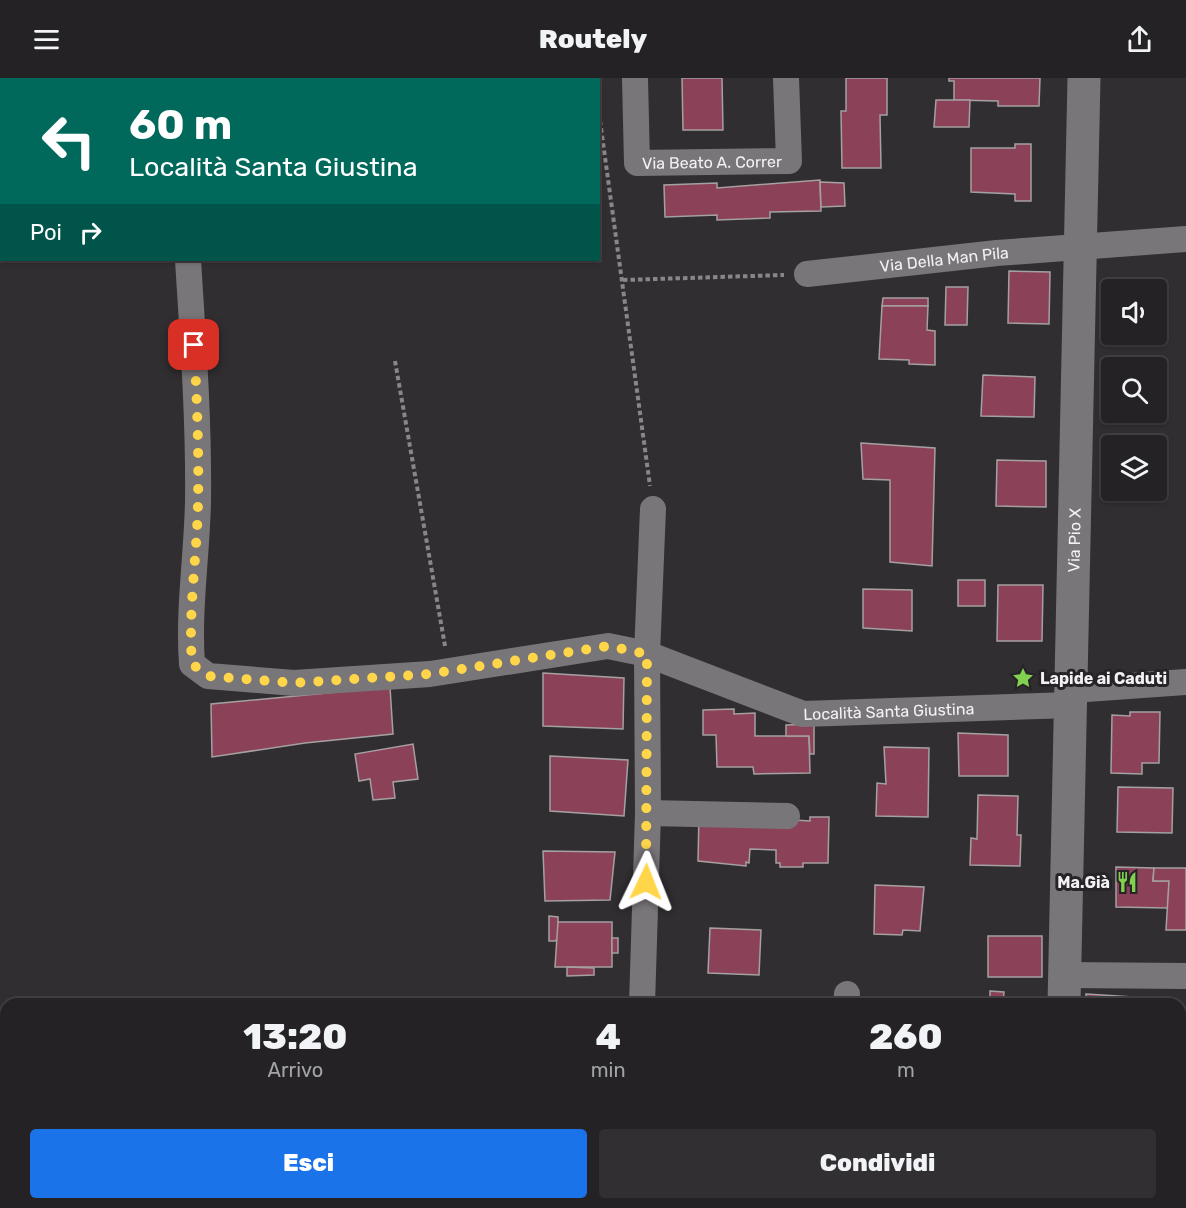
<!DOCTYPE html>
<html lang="it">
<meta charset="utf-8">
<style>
body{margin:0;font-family:Rubik,sans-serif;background:#312f32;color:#f1f3f6;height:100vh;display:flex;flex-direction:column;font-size:22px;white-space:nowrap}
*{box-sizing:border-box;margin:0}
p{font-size:20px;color:#a3a4a7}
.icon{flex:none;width:33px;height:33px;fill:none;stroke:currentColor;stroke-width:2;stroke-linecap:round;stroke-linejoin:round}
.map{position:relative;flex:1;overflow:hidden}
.side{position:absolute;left:0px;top:920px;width:1186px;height:212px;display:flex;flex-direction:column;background:#252225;border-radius:18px 18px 0 0;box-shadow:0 2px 4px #0004,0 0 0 2px #423f42}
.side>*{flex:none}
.hud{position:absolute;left:0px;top:0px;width:600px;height:183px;box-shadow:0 2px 4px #0004,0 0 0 2px #423f42;background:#00695c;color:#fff;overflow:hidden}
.controls{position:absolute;left:1101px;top:201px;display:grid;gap:12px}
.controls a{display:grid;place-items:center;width:66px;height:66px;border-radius:6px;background:#252225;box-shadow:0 2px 4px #0004,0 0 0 2px #423f42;font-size:30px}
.pin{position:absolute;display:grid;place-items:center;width:51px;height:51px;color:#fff;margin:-26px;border-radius:12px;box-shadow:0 3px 9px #0006}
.me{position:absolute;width:66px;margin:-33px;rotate:2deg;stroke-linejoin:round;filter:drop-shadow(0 0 4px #0008)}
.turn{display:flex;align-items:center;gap:21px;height:126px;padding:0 30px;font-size:27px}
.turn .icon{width:78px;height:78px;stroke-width:2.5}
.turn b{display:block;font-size:42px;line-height:51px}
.then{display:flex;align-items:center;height:57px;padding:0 30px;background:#0003;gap:12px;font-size:22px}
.eta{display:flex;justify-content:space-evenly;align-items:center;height:102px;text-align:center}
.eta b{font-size:36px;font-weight:800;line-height:42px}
.cta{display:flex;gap:12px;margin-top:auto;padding:12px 30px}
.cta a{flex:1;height:69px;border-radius:6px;background:#1a73e8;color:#fff;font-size:24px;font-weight:800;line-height:69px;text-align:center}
.cta a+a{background:#312f32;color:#f1f3f6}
header{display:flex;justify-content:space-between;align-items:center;height:78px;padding:0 30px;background:#252225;font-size:27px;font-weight:800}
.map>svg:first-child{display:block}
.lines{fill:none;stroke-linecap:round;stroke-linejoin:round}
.stream{stroke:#2f4d87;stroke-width:8}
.building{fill:#8b4259;stroke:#a5a0a1;stroke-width:1.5}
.path{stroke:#888688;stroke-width:4;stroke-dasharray:4.5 3;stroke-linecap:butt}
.lane{stroke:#797679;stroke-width:14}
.street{stroke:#797679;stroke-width:26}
.secondary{stroke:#797679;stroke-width:33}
.route{stroke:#ffd54a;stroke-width:10;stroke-dasharray:0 18}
.labels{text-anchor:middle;stroke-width:6;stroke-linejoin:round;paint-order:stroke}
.street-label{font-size:16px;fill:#f3f1f3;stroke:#272427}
.poi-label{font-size:16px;font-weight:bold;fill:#f3f1f3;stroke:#272427;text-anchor:start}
</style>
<header><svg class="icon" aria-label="menu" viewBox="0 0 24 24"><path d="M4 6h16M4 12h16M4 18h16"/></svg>Routely<svg class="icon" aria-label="share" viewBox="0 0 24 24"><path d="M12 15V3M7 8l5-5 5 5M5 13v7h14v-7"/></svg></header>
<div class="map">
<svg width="1186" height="1130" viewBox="0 0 1186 1130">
<rect width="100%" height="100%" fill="#312e31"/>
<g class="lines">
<!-- stream -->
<g class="stream">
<path d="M0,1095l6,10"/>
<path d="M17,1125l3,5"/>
</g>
</g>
<!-- building -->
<g class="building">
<path d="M682,0h40l1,52h-40z"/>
<path d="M846,0h41v37h-7l1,53h-39l-1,-57h5z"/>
<path d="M949,0h91l-1,28h-41v-5l-44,-1v-19h-5z"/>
<path d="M936,22h34l-1,27h-35z"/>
<path d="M1015,66h16v57h-16v-7l-44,-2v-44h44z"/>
<path d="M820,102l1,31 -51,1v6l-53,2v-5l-52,2 -1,-32 53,-2v5z"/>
<path d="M820,104l24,1 1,23 -24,1z"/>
<path d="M1009,193l41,1 -1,52 -41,-1z"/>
<path d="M946,209h22l-1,38h-22z"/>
<path d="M883,220h45v8h-46z"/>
<path d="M882,228h46l-1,24 8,1v34l-26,-1v-4l-30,-1z"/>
<path d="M983,297l52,2 -1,40 -53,-1z"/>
<path d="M861,365l74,5 -3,118 -42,-4v-82l-27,-1z"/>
<path d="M997,382l49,1v46l-50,-1z"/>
<rect x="958" y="502" width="27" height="26"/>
<path d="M998,507h45l-1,56h-45z"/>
<path d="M863,511l49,1v41l-49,-3z"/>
<path d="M543,595l81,5 -1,51 -80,-3z"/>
<path d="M390,609l3,47 -88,9 -93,14 -1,-53z"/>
<path d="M734,631v5l21,-1v23h54l1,37 -56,1 -1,-7h-36l-1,-32h-13v-25z"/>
<path d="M1130,634h30l-1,51h-17v11l-31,-1 1,-58 18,1z"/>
<path d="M814,646v30h-4l-1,-18h-23v-11z"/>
<path d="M958,655l50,2v41h-49z"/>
<path d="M413,666l5,35 -25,3 2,16 -22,2 -3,-21 -11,2 -4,-27z"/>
<path d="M884,669l45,1 -1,69 -52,-1 1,-33 9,1z"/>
<path d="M550,678l78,4 -4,56 -74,-5z"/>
<path d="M1118,709l55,1 -1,45 -55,-1z"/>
<path d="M978,717l40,1 -1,39h4l-1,31 -50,-1 1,-27 6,1z"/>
<path d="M699,736l111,7v-4h19l-1,46h-25v4h-23v-4h-4v-13l-26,-1 -1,14 -3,-1v4l-48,-5z"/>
<path d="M543,773l72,1 -5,48 -65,1z"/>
<path d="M1116,789l38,1 -1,13h16l-1,27 -52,-1z"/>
<path d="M1154,790h32v62h-20l3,-49h-16z"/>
<path d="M875,807l49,2 -4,44 -17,-1 -1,5 -28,-1z"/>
<path d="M549,838l9,1v21l-3,3h-6z"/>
<path d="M558,844h54v45h-57z"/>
<path d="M710,850l51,2 -2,45 -51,-2z"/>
<rect x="988" y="858" width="54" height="41"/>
<rect x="612" y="860" width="6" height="15"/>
<path d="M567,889l27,1v7l-27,1z"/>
<path d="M990,913l14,1 -1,11h-13z"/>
<path d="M1086,916l63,4v6h-63z"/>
<rect x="1006" y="921" width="33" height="5"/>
<path d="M552,922v4h-54v-3z"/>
<rect x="1111" y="1125" width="48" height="5"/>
</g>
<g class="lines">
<!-- path -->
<g class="path">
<path d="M594,0l1,2"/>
<path d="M598,28l52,380"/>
<path d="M623,202l161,-5"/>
<path d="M395,283l50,285"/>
</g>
<!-- lane -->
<path class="lane" d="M112,1130l65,-5"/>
<!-- street -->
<g class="street">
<path d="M173,0v2"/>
<path id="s1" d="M635,0l2,85 152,-2 -3,-83"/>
<path id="s2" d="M188,182c5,80 11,160 10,241 -1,54 -10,109 -6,163l16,12 86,7 136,-9 178,-28 39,8 156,60 268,-9"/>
<path id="s3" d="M807,196l190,-21 189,-14"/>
<path d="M1072,612l114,-8"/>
<path d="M648,735l139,3"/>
<path d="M1065,897l121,1"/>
<path d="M642,926l6,-191 -1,-159 6,-145"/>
<path d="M846,926l1,-10"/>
<path d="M451,1125l1,5"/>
<path d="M640,1130v-5"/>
<path d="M833,1130v-5"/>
</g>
<!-- secondary -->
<g class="secondary">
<path id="s4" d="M1064,926l20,-926"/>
<path d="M1059,1130v-5"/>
</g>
</g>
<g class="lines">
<!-- route -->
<path class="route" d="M194,267c3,53 5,105 4,158 -1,54 -10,108 -6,161l16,12 86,7 136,-9 178,-28 39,8 -1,228"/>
</g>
<!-- icons -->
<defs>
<symbol id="sight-bare" viewBox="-9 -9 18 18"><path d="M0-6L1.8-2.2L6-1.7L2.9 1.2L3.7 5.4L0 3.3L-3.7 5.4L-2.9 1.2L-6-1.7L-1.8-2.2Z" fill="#82d04f" stroke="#272427" stroke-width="2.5" paint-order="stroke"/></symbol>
<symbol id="restaurant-bare" viewBox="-9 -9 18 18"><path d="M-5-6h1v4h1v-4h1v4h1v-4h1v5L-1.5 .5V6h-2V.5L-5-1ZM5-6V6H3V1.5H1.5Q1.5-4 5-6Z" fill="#82d04f" stroke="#272427" stroke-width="2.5" paint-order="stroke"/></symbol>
</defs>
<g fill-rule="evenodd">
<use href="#sight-bare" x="1008" y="585" width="30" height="30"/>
<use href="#restaurant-bare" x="1112" y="789" width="30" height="30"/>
</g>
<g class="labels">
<!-- street labels -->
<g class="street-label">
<text dy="6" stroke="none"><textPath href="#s1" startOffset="160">Via Beato A. Correr</textPath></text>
<text dy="6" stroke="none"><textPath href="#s3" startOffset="138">Via Della Man Pila</textPath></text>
<text dy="6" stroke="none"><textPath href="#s4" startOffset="464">Via Pio X</textPath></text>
<text dy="6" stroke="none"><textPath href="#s2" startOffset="1120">Località Santa Giustina</textPath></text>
</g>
<!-- poi labels -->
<g class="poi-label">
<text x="1040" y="606">Lapide ai Caduti</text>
<text x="1110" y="810" text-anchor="end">Ma.Già</text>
</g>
</g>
</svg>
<div class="controls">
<a><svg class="icon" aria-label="sound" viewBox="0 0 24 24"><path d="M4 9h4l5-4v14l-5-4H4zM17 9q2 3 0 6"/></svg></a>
<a><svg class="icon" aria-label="search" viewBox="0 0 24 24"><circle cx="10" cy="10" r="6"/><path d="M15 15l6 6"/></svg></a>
<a><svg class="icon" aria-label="layers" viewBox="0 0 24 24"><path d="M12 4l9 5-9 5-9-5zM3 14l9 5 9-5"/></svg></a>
</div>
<div class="pin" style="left:194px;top:267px;background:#d93025"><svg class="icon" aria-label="arrive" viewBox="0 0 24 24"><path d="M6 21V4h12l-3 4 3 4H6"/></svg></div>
<svg class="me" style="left:646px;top:804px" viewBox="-20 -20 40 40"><path d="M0-17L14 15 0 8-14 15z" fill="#ffd54a" stroke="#fff" stroke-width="4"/></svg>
<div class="hud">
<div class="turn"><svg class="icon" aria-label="left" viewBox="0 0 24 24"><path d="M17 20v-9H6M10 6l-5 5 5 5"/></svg><div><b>60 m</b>Località Santa Giustina</div></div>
<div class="then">Poi<svg class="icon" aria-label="right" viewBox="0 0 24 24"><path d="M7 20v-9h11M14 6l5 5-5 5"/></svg></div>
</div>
<section class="side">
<div class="eta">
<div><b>13:20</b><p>Arrivo</p></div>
<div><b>4</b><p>min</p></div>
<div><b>260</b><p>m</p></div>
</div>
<div class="cta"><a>Esci</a><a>Condividi</a></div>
</section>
</div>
